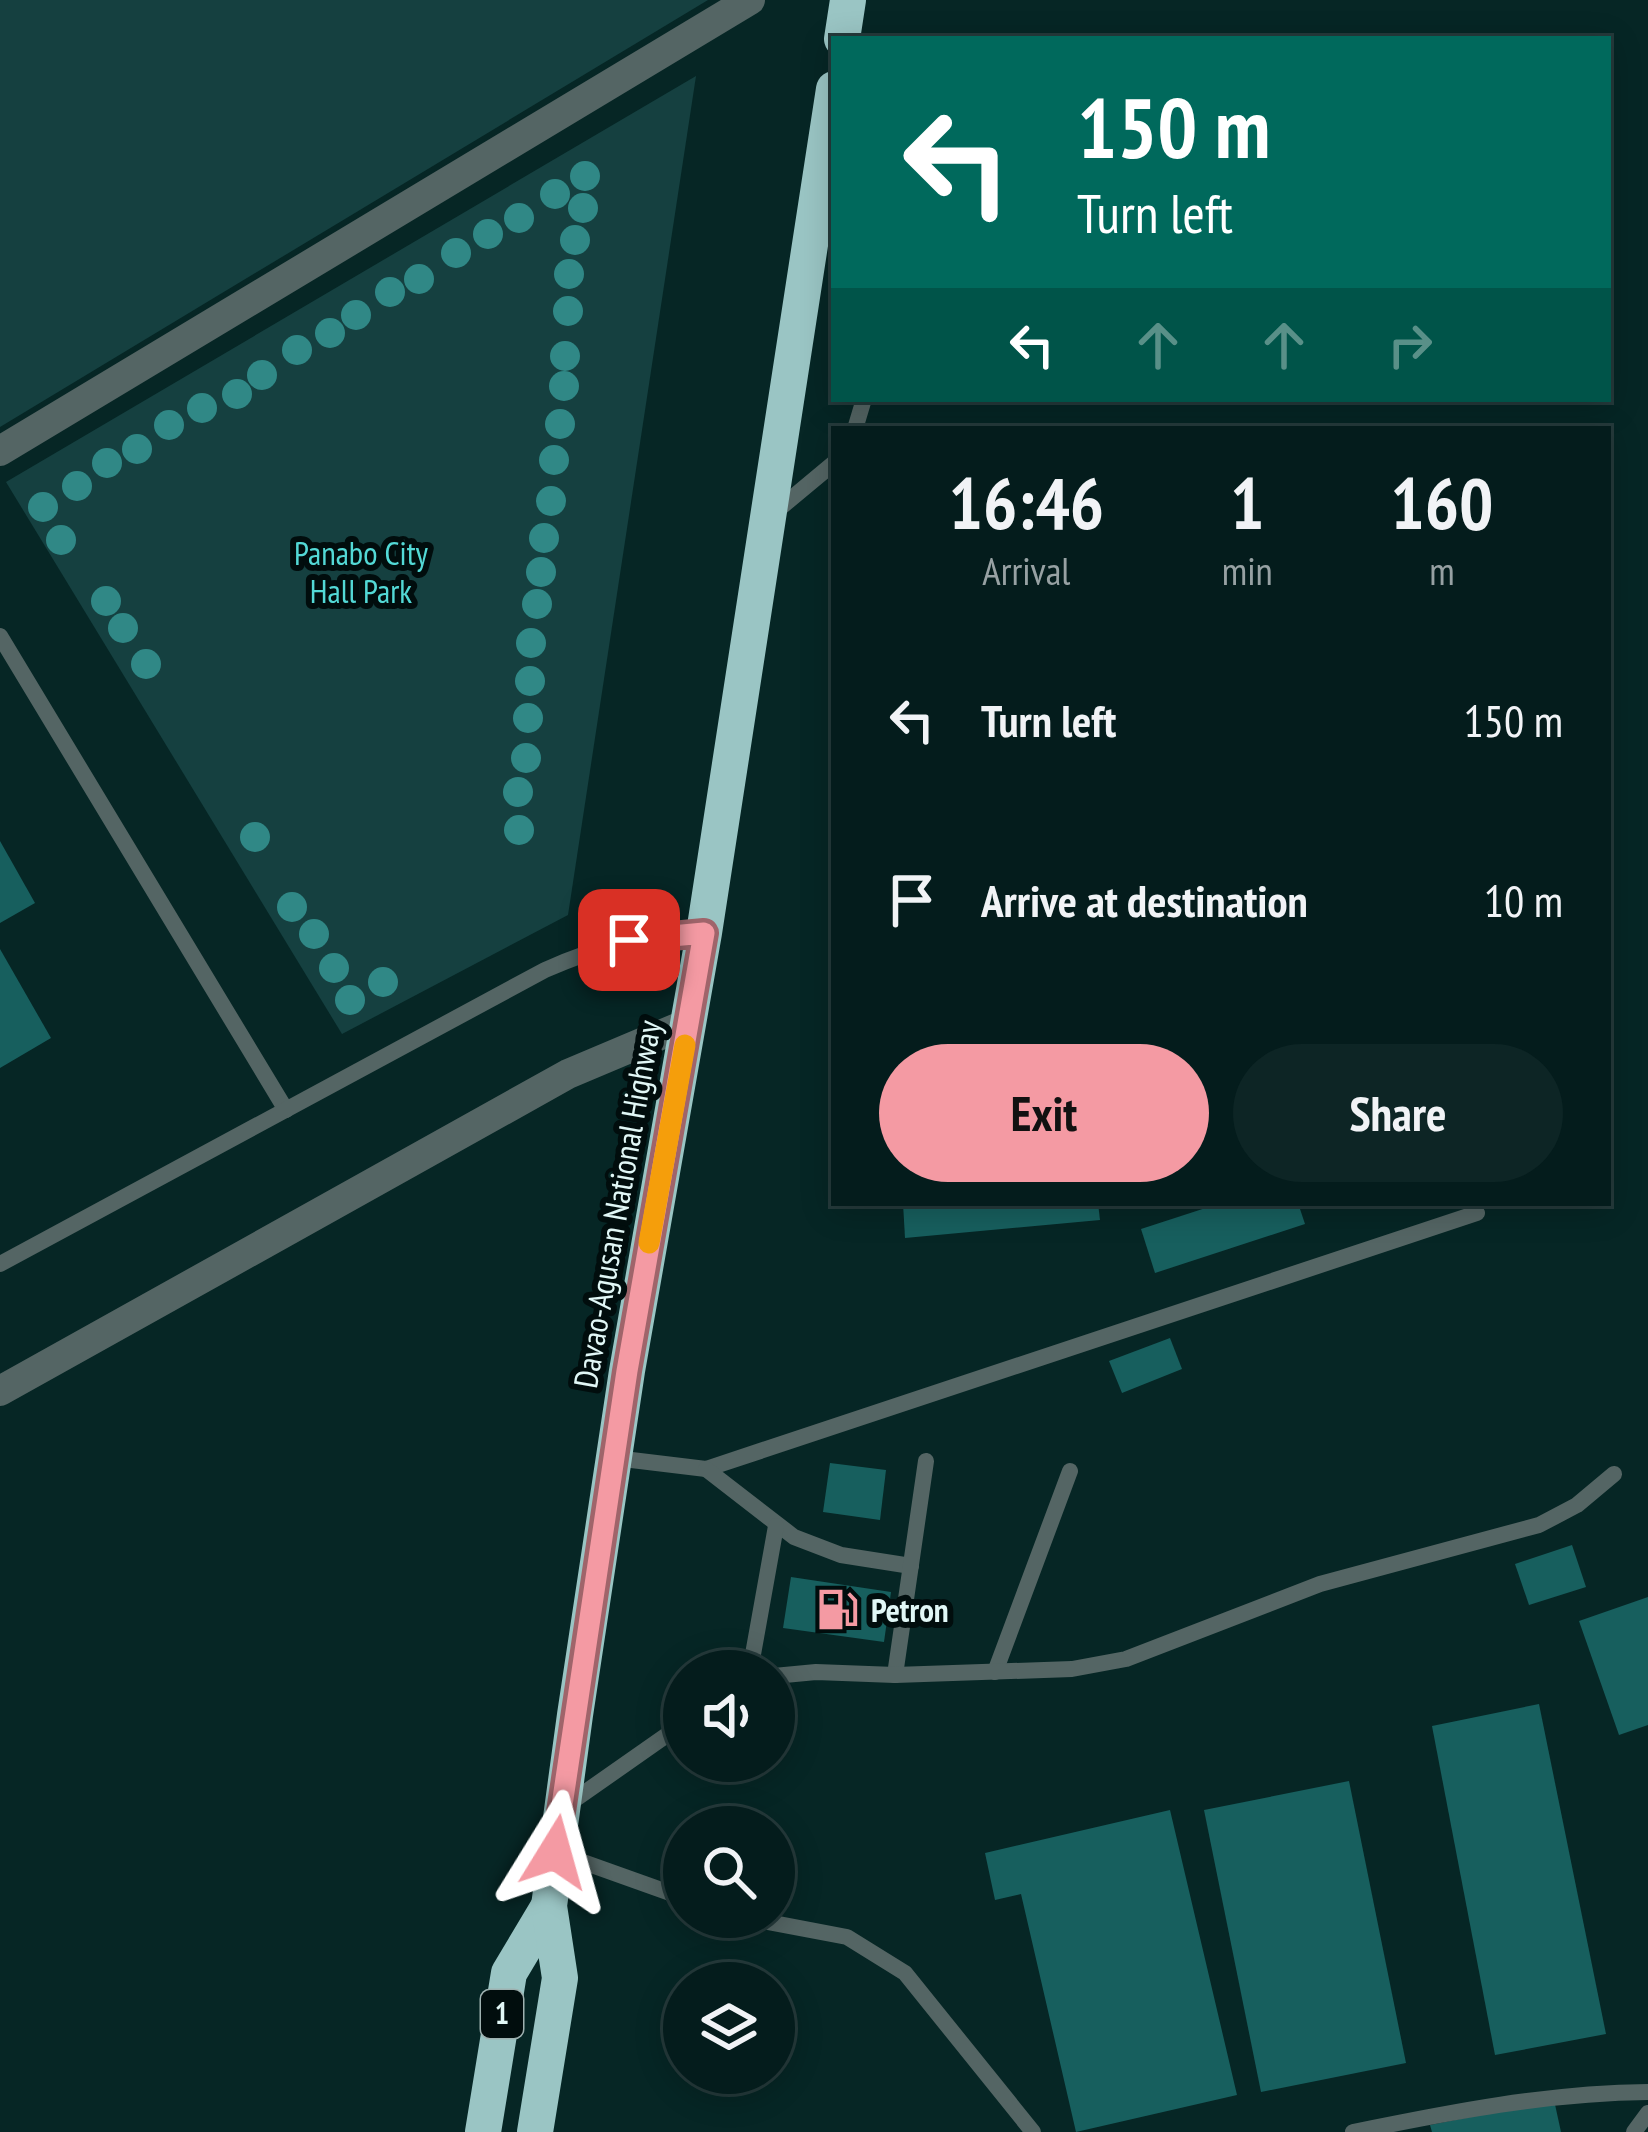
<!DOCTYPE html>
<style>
body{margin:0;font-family:"PT Sans Narrow",sans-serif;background:#0d2525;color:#f1f3f6;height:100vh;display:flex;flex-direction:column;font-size:45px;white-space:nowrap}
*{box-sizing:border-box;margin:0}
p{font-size:39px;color:#97a1a3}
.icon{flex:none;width:66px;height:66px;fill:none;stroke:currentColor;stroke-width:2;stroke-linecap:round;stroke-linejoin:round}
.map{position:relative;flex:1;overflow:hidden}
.sheet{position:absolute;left:831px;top:426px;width:780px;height:780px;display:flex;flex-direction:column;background:#041c1c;border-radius:0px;box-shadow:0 6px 30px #0003,0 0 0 3px #253a3b}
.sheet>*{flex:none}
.banner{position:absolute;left:831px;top:36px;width:780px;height:366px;border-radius:0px;box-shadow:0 6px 30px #0003,0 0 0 3px #253a3b;background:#00695c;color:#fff;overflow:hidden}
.buttons{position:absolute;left:663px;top:1650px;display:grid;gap:24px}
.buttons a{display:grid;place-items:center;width:132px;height:132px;border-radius:50%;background:#041c1c;box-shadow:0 6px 30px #0003,0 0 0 3px #253a3b;font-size:60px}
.pin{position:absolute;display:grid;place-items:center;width:102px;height:102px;color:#fff;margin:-51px;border-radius:24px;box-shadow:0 6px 18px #0006}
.me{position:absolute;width:132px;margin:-66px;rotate:8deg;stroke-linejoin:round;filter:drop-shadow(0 0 9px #0008)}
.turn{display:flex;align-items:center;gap:42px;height:252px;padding:0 48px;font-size:54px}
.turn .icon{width:156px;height:156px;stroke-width:2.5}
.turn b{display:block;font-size:84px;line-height:102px}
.lanes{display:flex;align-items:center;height:114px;padding:0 48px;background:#0003;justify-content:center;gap:60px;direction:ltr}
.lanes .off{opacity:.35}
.eta{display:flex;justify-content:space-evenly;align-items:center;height:204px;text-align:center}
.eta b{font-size:72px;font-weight:700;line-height:84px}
.cta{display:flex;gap:24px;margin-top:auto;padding:24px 48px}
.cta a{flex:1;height:138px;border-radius:72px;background:#f49aa3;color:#111;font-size:48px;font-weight:700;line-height:138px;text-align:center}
.cta a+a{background:#0d2525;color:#f1f3f6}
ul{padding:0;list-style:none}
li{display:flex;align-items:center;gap:36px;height:180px;padding:0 48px}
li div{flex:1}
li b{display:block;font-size:45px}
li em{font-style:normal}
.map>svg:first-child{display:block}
.green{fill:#154040}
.building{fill:#175f5e}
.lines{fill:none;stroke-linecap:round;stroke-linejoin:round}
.lane{stroke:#546564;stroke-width:16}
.street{stroke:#546564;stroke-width:30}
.highway{stroke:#9ac5c4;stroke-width:36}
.tree{fill:#308886}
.route-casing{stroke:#9f646a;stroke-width:30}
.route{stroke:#f49aa3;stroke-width:21}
.slow{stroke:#f59e0b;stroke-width:21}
.labels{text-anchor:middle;stroke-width:12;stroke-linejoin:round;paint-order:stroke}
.shield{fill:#010d0d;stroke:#9eb1b0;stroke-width:3}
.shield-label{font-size:30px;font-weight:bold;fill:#e1f7f6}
.park-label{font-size:33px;fill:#53d9d6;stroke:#010d0d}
.street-label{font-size:33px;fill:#e1f7f6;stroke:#010d0d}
.poi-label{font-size:33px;font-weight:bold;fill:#e1f7f6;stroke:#010d0d;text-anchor:start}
</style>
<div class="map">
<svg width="1648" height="2132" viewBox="0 0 1648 2132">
<rect width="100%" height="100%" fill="#062625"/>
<!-- green -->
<g class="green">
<path d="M0,0h708l-708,427z"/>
<path d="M696,76l-128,839 -226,119 -336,-552z"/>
</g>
<!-- building -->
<g class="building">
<path d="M0,841l35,62 -35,20z"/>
<path d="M0,949l51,89 -51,30z"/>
<path d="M903,1203h195l2,17 -195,18z"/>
<path d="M1221,1203h77l7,21 -150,49 -14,-44z"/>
<path d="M1170,1338l12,31 -60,24 -13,-32z"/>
<path d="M830,1463l56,7 -6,50 -57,-8z"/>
<path d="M1572,1545l14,42 -57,18 -14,-41z"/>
<path d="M791,1577l100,15 -7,50 -101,-14z"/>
<path d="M1648,1597v128l-29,10 -40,-114z"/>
<path d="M1539,1704l67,330 -111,21 -63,-329z"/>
<path d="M1349,1781l57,282 -145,29 -57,-282z"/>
<path d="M1170,1810l67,285 -161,37 -55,-238 -26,6 -10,-47z"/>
<path d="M1554,2100l7,32h-129l-2,-7z"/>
</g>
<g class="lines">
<!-- lane -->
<g class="lane">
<path d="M855,429l9,-30"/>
<path d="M774,513l60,-50"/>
<path d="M0,636l286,474"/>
<path d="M0,1264l545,-294c52,-23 101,-37 159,-37"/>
<path d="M615,1458l91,11 771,-256"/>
<path d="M706,1469l88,68 47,18 70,11"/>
<path d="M750,1671l26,-145"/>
<path d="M995,1672l75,-201"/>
<path d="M895,1675l31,-214"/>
<path d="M774,1676l42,-4 79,3 177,-6 54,-10 194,-75 219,-59 38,-20 37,-31"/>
<path d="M567,1805l117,-82"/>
<path d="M555,1852l129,46"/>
<path d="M741,1917l106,20 58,36 128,159"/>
<path d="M1353,2132c98,-20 194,-39 295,-40"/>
<path d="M1634,2132l14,-19"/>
</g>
<!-- street -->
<g class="street">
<path d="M0,451l750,-451"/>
<path d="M0,1391l568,-317 121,-51"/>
</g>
<!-- highway -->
<g class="highway">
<path d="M842,39l6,-39"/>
<path d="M483,2132l26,-159 40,-67"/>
<path d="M535,2132l25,-154 -11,-72 26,-191 52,-344 77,-438 130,-844"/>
</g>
</g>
<!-- trees -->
<g class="tree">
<circle cx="585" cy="176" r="15"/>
<circle cx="555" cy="194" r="15"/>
<circle cx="583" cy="208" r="15"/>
<circle cx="519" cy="218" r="15"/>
<circle cx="488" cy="234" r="15"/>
<circle cx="575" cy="240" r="15"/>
<circle cx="456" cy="253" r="15"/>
<circle cx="569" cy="274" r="15"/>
<circle cx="419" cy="279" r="15"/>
<circle cx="390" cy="292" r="15"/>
<circle cx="568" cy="311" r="15"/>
<circle cx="356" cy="315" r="15"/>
<circle cx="330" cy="333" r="15"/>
<circle cx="297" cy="350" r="15"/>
<circle cx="565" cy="356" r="15"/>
<circle cx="262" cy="375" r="15"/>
<circle cx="564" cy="386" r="15"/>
<circle cx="237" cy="394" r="15"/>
<circle cx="202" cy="408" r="15"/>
<circle cx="560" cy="424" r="15"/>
<circle cx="169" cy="425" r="15"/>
<circle cx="137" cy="449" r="15"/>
<circle cx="554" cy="460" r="15"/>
<circle cx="107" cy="463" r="15"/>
<circle cx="77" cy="486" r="15"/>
<circle cx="551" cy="501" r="15"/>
<circle cx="43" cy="507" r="15"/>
<circle cx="544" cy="538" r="15"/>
<circle cx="61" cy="540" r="15"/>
<circle cx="541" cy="572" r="15"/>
<circle cx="106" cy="601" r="15"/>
<circle cx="537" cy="604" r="15"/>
<circle cx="123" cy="628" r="15"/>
<circle cx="531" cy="643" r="15"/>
<circle cx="146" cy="664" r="15"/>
<circle cx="530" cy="681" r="15"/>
<circle cx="528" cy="718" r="15"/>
<circle cx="526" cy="758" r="15"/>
<circle cx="518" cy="792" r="15"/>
<circle cx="519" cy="830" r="15"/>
<circle cx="255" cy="837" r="15"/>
<circle cx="292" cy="907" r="15"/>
<circle cx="314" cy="934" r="15"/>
<circle cx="334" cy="968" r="15"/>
<circle cx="383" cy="982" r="15"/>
<circle cx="350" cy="1000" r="15"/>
</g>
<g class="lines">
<defs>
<path id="route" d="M555,1852l72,-481 77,-438 -75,7"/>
</defs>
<!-- route casing -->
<use href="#route" class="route-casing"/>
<!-- route -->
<use href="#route" class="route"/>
<!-- slow -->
<path class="slow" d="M649,1243l36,-198"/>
</g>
<!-- icons -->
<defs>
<symbol id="fuel-bare" viewBox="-9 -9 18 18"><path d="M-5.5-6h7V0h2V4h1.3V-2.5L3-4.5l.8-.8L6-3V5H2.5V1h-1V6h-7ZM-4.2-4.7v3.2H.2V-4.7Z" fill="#f49aa3" stroke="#010d0d" stroke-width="2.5" paint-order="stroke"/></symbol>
</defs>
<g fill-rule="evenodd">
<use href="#fuel-bare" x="808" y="1580" width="59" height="59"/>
</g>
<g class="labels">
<!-- shield labels -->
<rect class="shield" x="481" y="1990" width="42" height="48" rx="9"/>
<g class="shield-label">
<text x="502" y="2024">1</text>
</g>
<!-- park labels -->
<g class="park-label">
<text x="361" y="565">Panabo City<tspan x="361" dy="38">Hall Park</tspan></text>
</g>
<!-- street labels -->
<g class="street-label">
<text transform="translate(617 1204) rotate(-80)" y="12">Davao-Agusan National Highway</text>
</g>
<!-- poi labels -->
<g class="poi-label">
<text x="871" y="1622">Petron</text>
</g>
</g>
</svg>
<div class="buttons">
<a><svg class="icon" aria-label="sound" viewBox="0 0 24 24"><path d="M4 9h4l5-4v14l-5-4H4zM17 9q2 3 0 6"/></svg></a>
<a><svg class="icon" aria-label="search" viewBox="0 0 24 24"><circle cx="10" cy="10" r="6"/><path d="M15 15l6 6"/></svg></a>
<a><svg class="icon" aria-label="layers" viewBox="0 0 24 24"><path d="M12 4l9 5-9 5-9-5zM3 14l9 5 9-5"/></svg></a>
</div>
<div class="pin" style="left:629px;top:940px;background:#d93025"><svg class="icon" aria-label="arrive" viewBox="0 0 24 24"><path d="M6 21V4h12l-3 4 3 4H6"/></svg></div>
<svg class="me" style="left:555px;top:1852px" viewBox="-20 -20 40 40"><path d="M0-17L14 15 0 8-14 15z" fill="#f49aa3" stroke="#fff" stroke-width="4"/></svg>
<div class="banner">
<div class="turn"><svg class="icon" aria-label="left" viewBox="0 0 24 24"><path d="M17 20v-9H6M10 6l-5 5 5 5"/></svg><div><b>150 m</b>Turn left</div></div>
<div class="lanes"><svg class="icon" aria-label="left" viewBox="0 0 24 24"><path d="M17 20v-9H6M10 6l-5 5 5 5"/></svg><svg class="icon off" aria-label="ahead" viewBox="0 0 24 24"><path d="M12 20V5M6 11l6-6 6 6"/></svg><svg class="icon off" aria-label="ahead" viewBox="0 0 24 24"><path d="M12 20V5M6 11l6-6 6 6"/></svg><svg class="icon off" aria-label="right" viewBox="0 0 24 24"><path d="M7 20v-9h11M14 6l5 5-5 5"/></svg></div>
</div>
<section class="sheet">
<div class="eta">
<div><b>16:46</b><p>Arrival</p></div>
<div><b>1</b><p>min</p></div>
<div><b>160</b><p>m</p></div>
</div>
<ul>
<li><svg class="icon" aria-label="left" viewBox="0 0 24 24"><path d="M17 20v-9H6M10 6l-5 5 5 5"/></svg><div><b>Turn left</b></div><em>150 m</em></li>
<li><svg class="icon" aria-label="arrive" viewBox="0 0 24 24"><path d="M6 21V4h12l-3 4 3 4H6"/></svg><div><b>Arrive at destination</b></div><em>10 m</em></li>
</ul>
<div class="cta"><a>Exit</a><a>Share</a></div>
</section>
</div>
